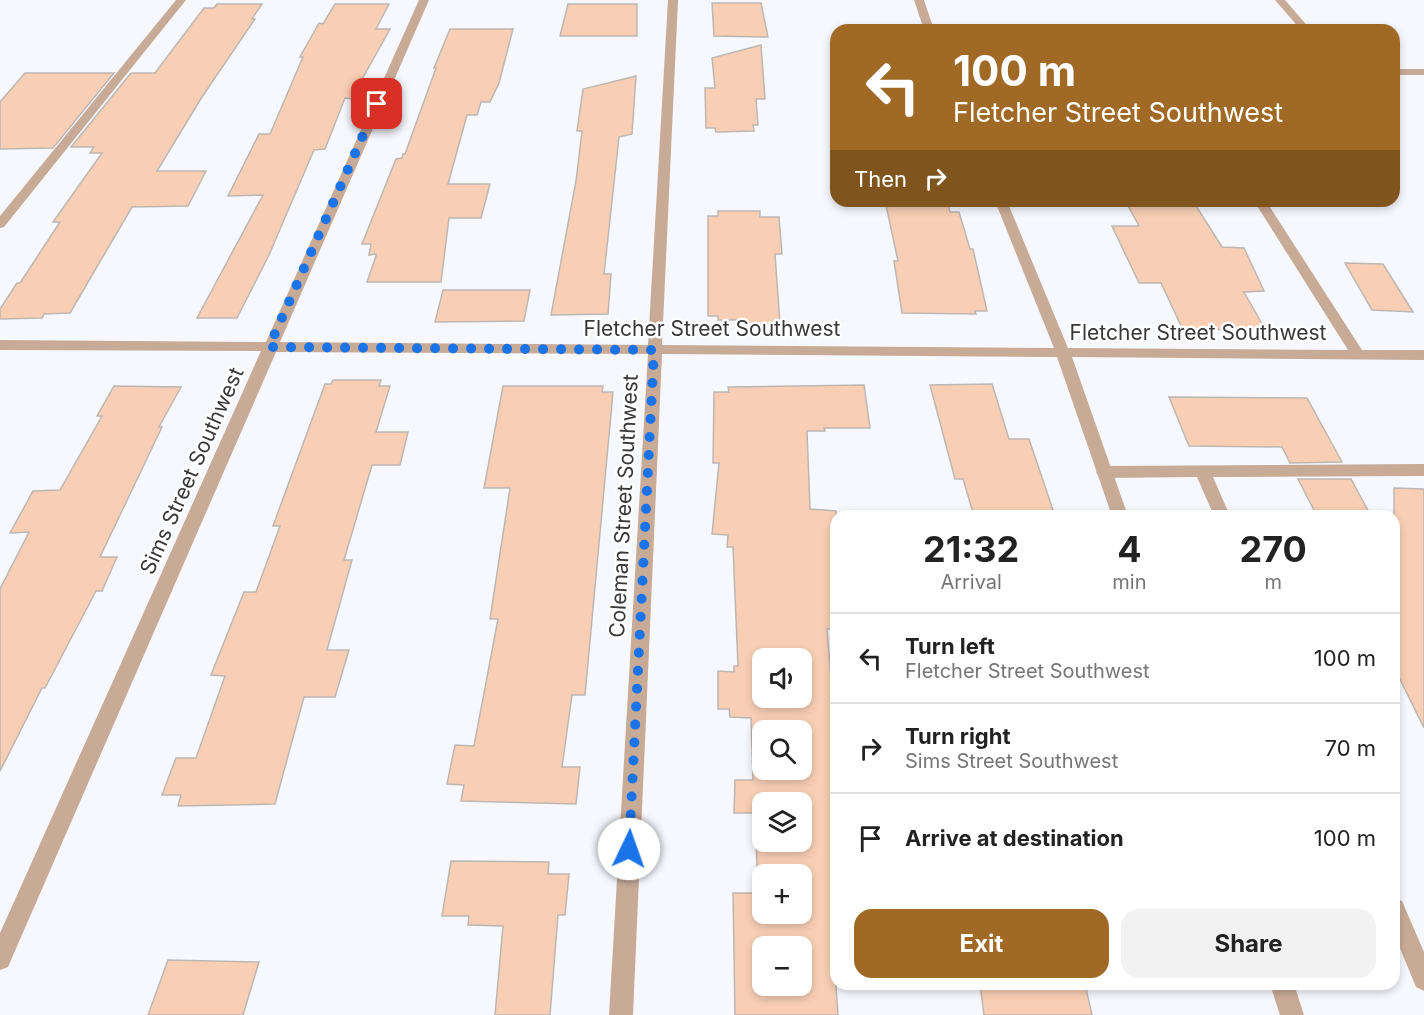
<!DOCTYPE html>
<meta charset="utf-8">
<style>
body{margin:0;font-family:Inter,sans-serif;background:#f2f2f2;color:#222;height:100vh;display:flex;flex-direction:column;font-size:22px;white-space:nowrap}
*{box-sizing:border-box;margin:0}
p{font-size:20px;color:#767676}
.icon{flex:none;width:33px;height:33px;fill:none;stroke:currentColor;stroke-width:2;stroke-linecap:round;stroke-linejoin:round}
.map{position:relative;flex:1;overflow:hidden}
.details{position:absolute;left:830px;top:510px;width:570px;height:480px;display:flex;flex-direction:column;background:#fff;border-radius:18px;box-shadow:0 3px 9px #0003}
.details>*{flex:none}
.banner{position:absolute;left:830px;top:24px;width:570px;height:183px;border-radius:18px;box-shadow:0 3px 9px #0003;background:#a06925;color:#fff;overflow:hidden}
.controls{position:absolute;left:752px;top:648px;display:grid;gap:12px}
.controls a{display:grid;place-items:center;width:60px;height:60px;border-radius:12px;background:#fff;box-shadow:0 3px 9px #0003;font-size:30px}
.pin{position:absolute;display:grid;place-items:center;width:51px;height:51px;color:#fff;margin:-26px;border-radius:12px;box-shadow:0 3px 9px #0006}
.me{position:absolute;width:66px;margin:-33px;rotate:3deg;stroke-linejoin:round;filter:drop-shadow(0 0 4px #0008)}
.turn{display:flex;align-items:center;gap:21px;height:126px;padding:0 24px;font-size:27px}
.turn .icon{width:78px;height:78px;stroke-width:2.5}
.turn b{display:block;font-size:42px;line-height:51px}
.then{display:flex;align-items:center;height:57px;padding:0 24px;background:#0003;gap:12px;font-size:22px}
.eta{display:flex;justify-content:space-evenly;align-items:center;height:102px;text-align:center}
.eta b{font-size:36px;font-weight:700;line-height:42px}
.primary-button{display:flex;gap:12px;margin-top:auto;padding:12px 24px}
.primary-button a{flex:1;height:69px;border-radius:18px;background:#a06925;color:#fff;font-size:24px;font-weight:700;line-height:69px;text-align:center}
.primary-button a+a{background:#f2f2f2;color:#222}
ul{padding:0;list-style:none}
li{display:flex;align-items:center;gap:18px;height:90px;padding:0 24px;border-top:2px solid #e0e0e0}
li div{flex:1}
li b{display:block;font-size:22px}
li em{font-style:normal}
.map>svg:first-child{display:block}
.building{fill:#f8cfb4;stroke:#bdb7b3;stroke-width:1.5;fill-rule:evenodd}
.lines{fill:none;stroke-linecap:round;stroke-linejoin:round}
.service{fill:#c8ab97;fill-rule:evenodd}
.minor{fill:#c8ab97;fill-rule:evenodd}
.route{stroke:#1a73e8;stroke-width:10;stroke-dasharray:0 18}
.labels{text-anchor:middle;stroke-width:5;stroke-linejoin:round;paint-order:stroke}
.street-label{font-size:21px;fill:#38383b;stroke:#fff}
</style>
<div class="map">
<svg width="1424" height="1015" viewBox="0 0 1424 1015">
<rect width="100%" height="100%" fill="#f6f8fe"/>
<!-- building -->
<g class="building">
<path d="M712,3h49l7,34 -54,-1z"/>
<path d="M217,4h45l-10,15h3l-53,78 -45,74h49l-18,35 -56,1 -62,106 -26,1 -2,4 -42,1v-10l17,-26h3l40,-61h-7l49,-69h-12l4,-6h-23l60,-74h24l49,-65h10z"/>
<path d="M335,4h54l-13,25h14l-39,70 -6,-1 -20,51 -11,1 -45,105 -32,63h-40l66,-123 -35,1 31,-62h11l33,-77h-3l19,-34 4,1z"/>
<path d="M568,4h69v32h-77z"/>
<path d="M450,29h63l-14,54 -9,19h-9l-4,13h-10l-19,69h42l-9,34h-32l-8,64h-74l9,-26v-2l-7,1 2,-11h-9l34,-85 6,-1 1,-4h2l31,-86h-2z"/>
<path d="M761,45l4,54h-9l2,26h-5l1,6 -38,1 -1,-4h-9l-1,-40h10l-3,-30z"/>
<path d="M25,73h89l-61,75 -53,1v-47z"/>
<path d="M636,76l-4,58 -13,3 -15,137h7l-3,40 -57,1 25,-134 6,-50h-5l6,-42z"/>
<path d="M1133,201h60l29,46 22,1 20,43 -20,1 21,37 -82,1 -22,-47h-22l-27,-57h27l-13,-24z"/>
<path d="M886,205h62l2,7h9l11,37h3l14,62h-12l1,3 -74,-1 -8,-52h4z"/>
<path d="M718,211h42v6h19l3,37h-7l5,70h-40l-1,-4h-21v-4h-10v-100h10z"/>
<path d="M1345,263l38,1 30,48 -41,-2z"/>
<path d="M443,290h87l-6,31 -89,1z"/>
<path d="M333,380h48l-2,6h11l-14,46h32l-8,33h-28l-28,95h8l-25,90h22l-14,47h-31l-29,107 -97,2 3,-11h-19l14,-37h20l29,-82 -14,-1 33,-83h12l24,-66h-7l52,-142h6z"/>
<path d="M992,384l17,55h20l26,77h-81l-11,-37h-8l-25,-94z"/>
<path d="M864,385l6,43h-46l1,3h-18l3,78 26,2v118h-9l9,108v193h-4l6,85h-103l-2,-122h25l-3,-80h-21l1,-33h18l-2,-62 -21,-1 -1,-8h-11v-38l16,1v-6h4l-5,-119h-6l1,-12 -16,-1 7,-71h-6l1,-71h15l-1,-5zM762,658h39v40h-39zM762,730h39v40h-39zM762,802h39v40h-39zM762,874h39v40h-39zM762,946h39v40h-39z"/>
<path d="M114,386l67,1 -22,40h3l-62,130h17l-15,34h-6l-51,97h-3l-42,83v-182l29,-57 -19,1 23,-42 27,-1 42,-74h-5z"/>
<path d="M503,386h100l-1,6h11l-28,303h-13l-10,72h18l-4,37 -115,-3 3,-16 -17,-1 8,-39 19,1 24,-127h-8l20,-131h-26z"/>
<path d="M1169,397l138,1 35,64 -52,1 -8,-16 -93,-1z"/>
<path d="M1298,479h53l20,37h-54z"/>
<path d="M1394,488l30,1v239l-30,-61z"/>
<path d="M451,861l98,1 -1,12h21l-4,41h-7l-8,100h-55l8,-89 -35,-1 1,-9h-27z"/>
<path d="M168,960l91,2 -16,53h-95z"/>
<path d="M980,984h105l7,31h-108z"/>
</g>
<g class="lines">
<!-- service -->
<g class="service">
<path d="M1424,464v12l-211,1 17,39h-16l-17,-39 -93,1 -6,-2 -2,-4 2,-4 6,-2z"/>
<path d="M1394,898l8,3 22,51v39l-8,-4 -22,-53z"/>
</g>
<!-- minor -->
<g class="minor">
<path d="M176,0h10l-182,227 -4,1v-12z"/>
<path d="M419,0h10l-149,342 368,3 20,-345h10l-16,345 392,3 -59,-147h12l61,147 280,2 -94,-149h12l96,149h62v10l-352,-3 56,159h-16l-55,-159 -395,-3 -29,661h-24l39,-661 -372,-2 -268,615 -8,3v-37l261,-582 -261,-1v-10l266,2z"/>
<path d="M914,0h10l10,30h-10z"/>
<path d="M1275,0h10l26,30h-10z"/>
<rect x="1394" y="69" width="30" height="6"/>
<path d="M1270,984h24l10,31h-24z"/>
</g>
</g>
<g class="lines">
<!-- route -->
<path class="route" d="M377,104l-108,243 385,3 -25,499"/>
</g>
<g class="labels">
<!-- street labels -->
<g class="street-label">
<text x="712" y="336">Fletcher Street Southwest</text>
<text x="1198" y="340">Fletcher Street Southwest</text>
<text transform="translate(192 471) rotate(-66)" y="7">Sims Street Southwest</text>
<text transform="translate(624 506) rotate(-87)" y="7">Coleman Street Southwest</text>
</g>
</g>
</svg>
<div class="controls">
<a><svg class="icon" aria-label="sound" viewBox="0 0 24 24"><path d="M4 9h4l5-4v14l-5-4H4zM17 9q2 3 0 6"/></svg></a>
<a><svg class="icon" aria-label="search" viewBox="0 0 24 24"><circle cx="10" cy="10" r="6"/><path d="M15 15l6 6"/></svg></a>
<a><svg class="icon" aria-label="layers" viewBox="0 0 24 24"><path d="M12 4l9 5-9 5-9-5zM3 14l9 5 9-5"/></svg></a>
<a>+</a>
<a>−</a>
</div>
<div class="pin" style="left:377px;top:104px;background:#d93025"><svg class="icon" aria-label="arrive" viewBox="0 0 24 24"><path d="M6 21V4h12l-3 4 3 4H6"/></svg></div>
<svg class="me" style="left:629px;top:849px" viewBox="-20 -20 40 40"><circle r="19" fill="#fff"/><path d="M0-13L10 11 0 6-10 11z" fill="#1a73e8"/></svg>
<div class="banner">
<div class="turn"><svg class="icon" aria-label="left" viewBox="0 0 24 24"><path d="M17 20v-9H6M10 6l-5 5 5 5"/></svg><div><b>100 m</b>Fletcher Street Southwest</div></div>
<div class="then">Then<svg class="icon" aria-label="right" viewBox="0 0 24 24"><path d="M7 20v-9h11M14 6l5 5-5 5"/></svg></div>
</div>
<section class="details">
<div class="eta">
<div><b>21:32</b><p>Arrival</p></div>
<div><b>4</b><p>min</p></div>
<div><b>270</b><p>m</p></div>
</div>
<ul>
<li><svg class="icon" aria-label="left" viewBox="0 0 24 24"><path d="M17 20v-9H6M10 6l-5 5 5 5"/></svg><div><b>Turn left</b><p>Fletcher Street Southwest</p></div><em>100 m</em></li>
<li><svg class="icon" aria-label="right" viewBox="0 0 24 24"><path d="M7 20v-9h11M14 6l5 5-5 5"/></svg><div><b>Turn right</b><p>Sims Street Southwest</p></div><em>70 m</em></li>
<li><svg class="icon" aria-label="arrive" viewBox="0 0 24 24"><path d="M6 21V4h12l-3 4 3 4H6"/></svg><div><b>Arrive at destination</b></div><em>100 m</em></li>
</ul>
<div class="primary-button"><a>Exit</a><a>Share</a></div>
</section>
</div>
